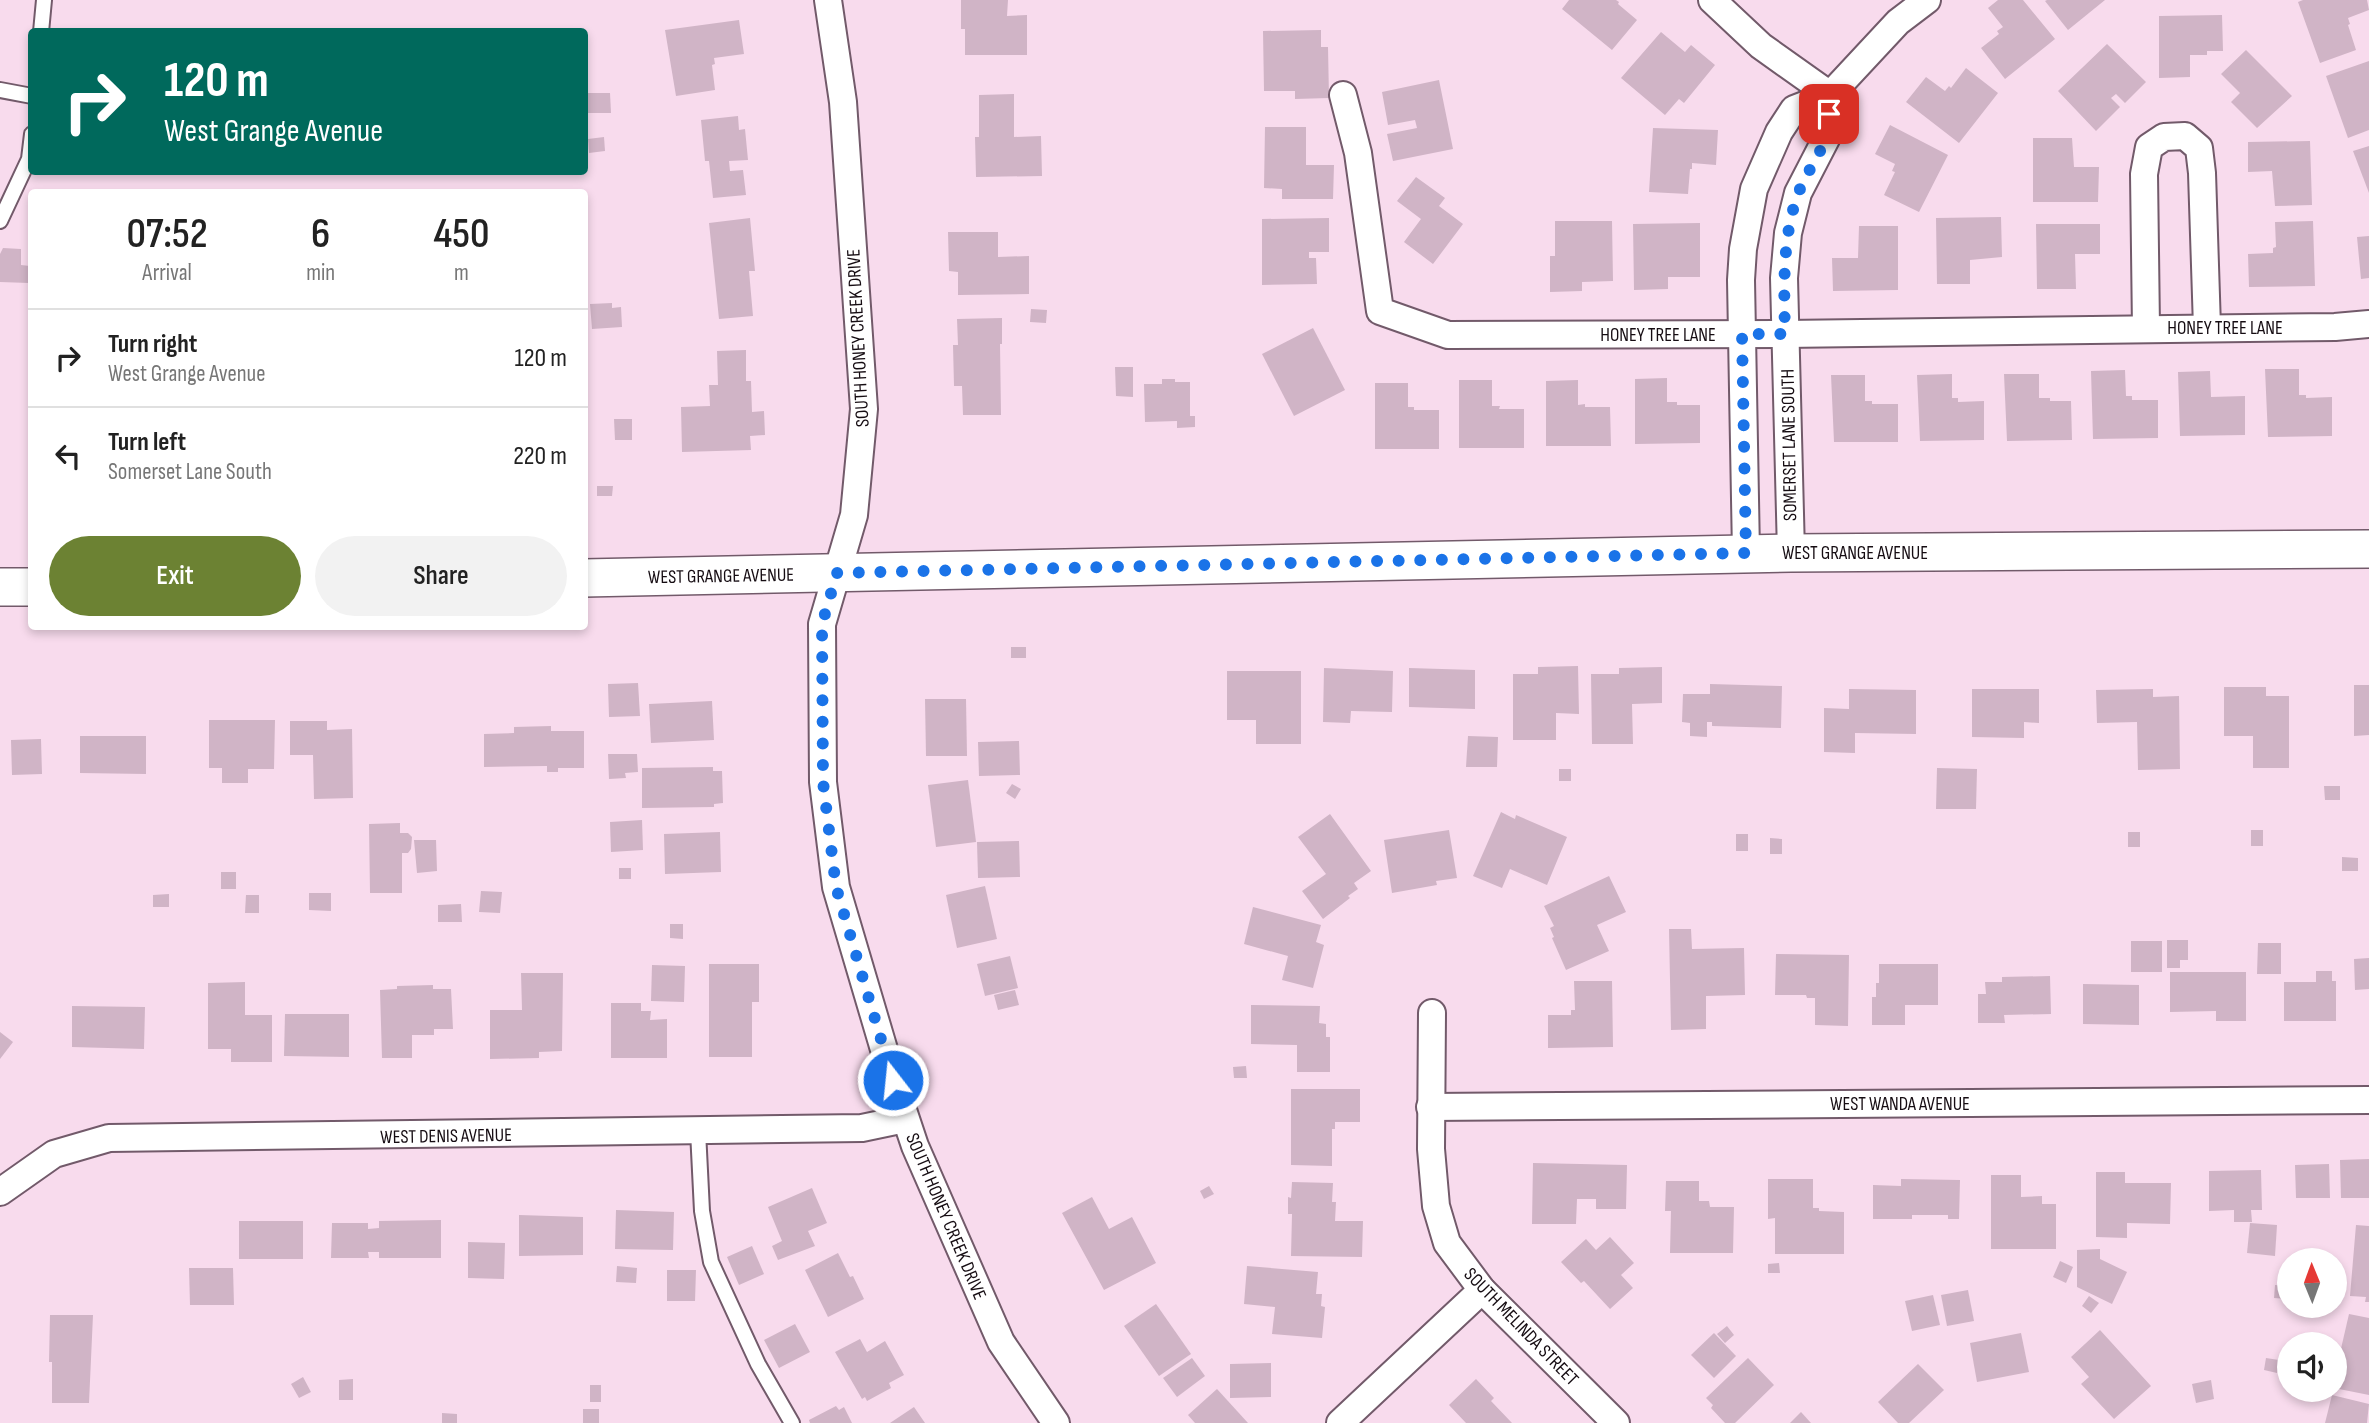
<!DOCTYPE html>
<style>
body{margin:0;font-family:"Sofia Sans Condensed",sans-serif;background:#f2f2f2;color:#222;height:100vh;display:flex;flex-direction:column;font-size:26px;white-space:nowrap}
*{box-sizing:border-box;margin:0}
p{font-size:23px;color:#767676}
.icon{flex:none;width:38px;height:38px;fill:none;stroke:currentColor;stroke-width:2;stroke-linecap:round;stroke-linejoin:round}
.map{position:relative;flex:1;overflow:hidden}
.sheet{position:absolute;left:28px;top:189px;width:560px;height:441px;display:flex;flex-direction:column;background:#fff;border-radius:7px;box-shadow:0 4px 10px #0003}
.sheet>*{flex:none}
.guide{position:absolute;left:28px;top:28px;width:560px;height:147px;border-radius:7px;box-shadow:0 4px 10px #0003;background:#00695c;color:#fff;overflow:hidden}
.needle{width:46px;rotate:359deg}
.buttons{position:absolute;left:2277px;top:1248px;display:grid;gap:14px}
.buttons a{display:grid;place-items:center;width:70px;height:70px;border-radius:50%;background:#fff;box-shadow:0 4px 10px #0003;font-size:35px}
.pin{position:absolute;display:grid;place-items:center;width:60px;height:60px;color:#fff;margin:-30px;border-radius:14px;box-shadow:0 4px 10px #0006}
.me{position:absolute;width:77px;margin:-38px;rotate:344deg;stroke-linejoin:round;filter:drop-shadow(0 0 5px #0008)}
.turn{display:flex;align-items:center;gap:24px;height:147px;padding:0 21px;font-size:32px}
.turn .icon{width:91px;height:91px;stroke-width:2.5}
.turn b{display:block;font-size:49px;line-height:60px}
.eta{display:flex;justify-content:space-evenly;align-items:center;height:119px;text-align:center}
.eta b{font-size:42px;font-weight:600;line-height:49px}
.button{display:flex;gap:14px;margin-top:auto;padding:14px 21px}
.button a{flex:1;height:80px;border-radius:42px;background:#6c8233;color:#fff;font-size:28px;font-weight:600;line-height:80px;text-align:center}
.button a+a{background:#f2f2f2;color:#222}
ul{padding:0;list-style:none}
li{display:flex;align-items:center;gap:21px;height:98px;padding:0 21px;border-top:2px solid #e0e0e0}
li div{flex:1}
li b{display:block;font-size:26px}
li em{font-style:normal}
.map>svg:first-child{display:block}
.building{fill:#d0b4c6}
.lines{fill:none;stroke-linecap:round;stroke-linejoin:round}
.lane-casing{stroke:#725a6a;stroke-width:18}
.street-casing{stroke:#725a6a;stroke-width:30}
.secondary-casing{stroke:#725a6a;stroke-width:40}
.lane{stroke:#fff;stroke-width:14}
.street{stroke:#fff;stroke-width:26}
.secondary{stroke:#fff;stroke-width:37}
.route{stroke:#1a73e8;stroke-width:12;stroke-dasharray:0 21.6}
.labels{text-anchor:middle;stroke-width:5;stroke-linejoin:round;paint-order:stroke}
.street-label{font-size:19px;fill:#150c12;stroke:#fff}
</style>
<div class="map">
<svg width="2369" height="1423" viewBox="0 0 2369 1423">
<rect width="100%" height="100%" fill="#f8dbed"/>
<!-- building -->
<g class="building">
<path d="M961,0h47l-1,16 20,-1v40h-62v-26h-4z"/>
<path d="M1569,0h47l3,2 -1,2 19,16 -25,30 -50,-41z"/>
<path d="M1998,0h25l32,39 -50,40 -24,-31 18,-14 -2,-3 6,-4 -15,-19z"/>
<path d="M2047,0h58l-37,30 -23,-29z"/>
<path d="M2303,0h64l2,10 -21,8 2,6 -2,1 8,25 -36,13 -22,-61z"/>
<path d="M2222,15l1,36h-16v4h-17v22l-31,1v-62z"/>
<path d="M739,20l5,34 -30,4 1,6 -3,1 3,25 -39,6 -11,-66z"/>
<path d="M1321,30v17h7l1,51 -34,1v-8h-31l-1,-60z"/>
<path d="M1661,32l24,20 6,-7 24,20 -31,38 -5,-4 -14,16 -44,-37z"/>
<path d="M2107,44l39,38 -21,21 -9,-9 -5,4 9,9 -24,24 -38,-40z"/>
<path d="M2246,50l46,46 -35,32 -26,-26 9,-9 -19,-19z"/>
<path d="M2369,61v69l-21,8 -22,-62z"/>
<path d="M1966,68l32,25 -39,50 -53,-41 20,-25 19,14 4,-5 2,2z"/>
<path d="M1439,80l14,69 -60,12 -6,-27 30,-6 -2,-8 -27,5 -6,-33z"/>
<path d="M585,93h25l1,20h-26z"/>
<path d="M1014,94v43l27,-1 1,40 -66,1 -1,-40h4v-42z"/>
<path d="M738,116l1,14 6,-1 3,31 -19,1 1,10 13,-1 3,25 -33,3 -4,-37h-4l-4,-41z"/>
<path d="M1890,125l58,30 -29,57 -35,-17 11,-23 -3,-1 3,-7 -20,-10z"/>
<path d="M1265,127h41v38h28l-1,34h-51v-10l-18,-1z"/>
<path d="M1653,128l65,2 -2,35 -24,-2v6h-2l-2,25 -39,-2z"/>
<path d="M604,137l1,14 -16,2 -1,-14z"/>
<path d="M2033,138h39l2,29h25l-1,35h-65z"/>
<path d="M2310,141l2,64 -37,1 -3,-35 -24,1v-30z"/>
<path d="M2369,146v47l-16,-42z"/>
<path d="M1416,177l29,21 -6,8 24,18 -30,40 -29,-22 17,-23 -24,-18z"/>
<path d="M2001,217l1,40 -32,3v24h-33l-1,-66z"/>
<path d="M750,218l5,53h-6l4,45 -34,3 -10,-96z"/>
<path d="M1329,218v34h-20v6h7l1,26 -55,1v-66z"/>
<path d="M1555,221h57l1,60 -31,1v9l-32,1v-36h5z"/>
<path d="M2313,221l2,65 -66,1 -1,-33 25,-1v-5l3,-1 -1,-25z"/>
<path d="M1700,223v54h-32v12l-34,1 -1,-66z"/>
<path d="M2036,224h64v30h-25l1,35h-39z"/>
<path d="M1859,226h39v64l-65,1 -1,-33h26z"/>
<path d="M948,232h50v25l31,-1v38l-71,1v-23l-9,-1z"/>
<path d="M2369,236v42l-8,1 -4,-42z"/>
<path d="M3,248l18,1v16l9,1 -1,17 -29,-1v-28z"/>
<path d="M612,303v5l9,-1 1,20 -30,2 -2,-25z"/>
<path d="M1031,309l16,1 -1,13 -16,-1z"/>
<path d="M1002,318v26h-2l1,71h-38l-1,-29h-8l-1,-41h5l-1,-26z"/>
<path d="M1313,328l32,62 -51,26 -32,-62z"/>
<path d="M746,350v31h5l1,31 12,-1 1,24 -15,1 1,14 -69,2 -1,-45 29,-1 -1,-21h9l-1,-34z"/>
<path d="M1115,367h18v30l-17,-1z"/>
<path d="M2265,369h34v26h7v3l26,-1v39l-64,1z"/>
<path d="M2125,370l1,26h6v4h26v38l-65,1 -2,-68z"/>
<path d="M2210,371l1,26 34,-1v39l-65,1 -2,-64z"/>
<path d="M1952,374v24h6v4l26,-1v39l-64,1 -3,-66z"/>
<path d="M2004,374h35v24h11v3h21l1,39 -65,1z"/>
<path d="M1831,375h34v26h7v3h26v38h-64z"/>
<path d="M1667,378v24h10v3h23v38l-65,1v-65z"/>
<path d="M1162,379h13v3h15v34h5v11l-18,1v-7l-32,1 -1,-38h18z"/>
<path d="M1459,380h33v26h8l-1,3h25v39h-65z"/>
<path d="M1578,380v25l7,-1v3h25l1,39h-65v-65z"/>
<path d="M1375,383h33v24h6v3h25v39h-64z"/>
<path d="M614,419h18v21h-17z"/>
<path d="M597,486h16l-1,10h-15z"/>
<rect x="1011" y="647" width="15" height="11"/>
<path d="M1578,666l1,48 -23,-1v27h-43v-66h25v-7z"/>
<path d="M1662,667v36l-30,1 1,40h-41l-1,-70h28v-6z"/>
<path d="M1324,668l69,3 -1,41 -41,-1 -1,12 -27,-1z"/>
<path d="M1409,668l66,2v39l-66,-2z"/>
<path d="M1227,671h74v73h-45v-24h-29z"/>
<path d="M638,683l2,33 -31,1 -1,-33z"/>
<path d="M1710,684l72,2 -1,42 -69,-2v-4h-5v15l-17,-1v-13l-8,-1 1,-28h27z"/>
<path d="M2354,685h15v50l-15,1z"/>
<path d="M2224,687h42v9h23v72h-36v-32h-29z"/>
<path d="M1849,689l67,1v44l-61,-1v20l-31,-1v-44l25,1z"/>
<path d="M1972,689h67v34l-15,-1v16l-52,-1z"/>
<path d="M2153,689v8l26,-1 1,73 -42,1 -1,-48 -40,1 -1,-33z"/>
<path d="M925,699h41l1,57h-41z"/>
<path d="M712,701l2,39 -63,3 -2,-39z"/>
<path d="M209,720h66l-1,49h-26v14h-26v-15h-13z"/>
<path d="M290,721h37v9l25,-1 1,69 -39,1 -1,-44h-23z"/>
<path d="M551,726v5h33v37h-26v4h-11v-6l-63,1v-33l30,-1v-6z"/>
<path d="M80,736h66v38l-66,-1z"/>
<path d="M1468,736l30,1 -1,30h-31z"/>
<path d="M41,739l1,35 -30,1 -1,-35z"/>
<path d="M1019,741l1,34 -41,1 -1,-34z"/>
<path d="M608,754h29l1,18 -13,1 1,5 -17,1z"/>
<path d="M713,767v4h9l1,32 -9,1v3l-72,1v-40z"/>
<path d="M1937,768l40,1 -1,40h-40z"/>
<rect x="1559" y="769" width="12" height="12"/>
<path d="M968,780l8,62 -40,5 -8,-62z"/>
<path d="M1012,784l9,5 -6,10 -9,-6z"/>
<path d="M2324,786h16v14h-15z"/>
<path d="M1501,812l14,7 1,-4 51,22 -20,48 -37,-16 -8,19 -29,-12z"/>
<path d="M1330,814l41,57 -17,12 4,6 -10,7 2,2 -27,21 -21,-28 24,-17 -28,-37z"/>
<path d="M642,820l1,30 -32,2 -1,-30z"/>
<path d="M400,823v10h8l4,4 -1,12 -3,4h-6v40h-32l-1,-69z"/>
<path d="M1449,830l8,48 -21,3 1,4 -45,8 -8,-53z"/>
<rect x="2251" y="830" width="12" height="16"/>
<path d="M720,832l1,40 -56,2 -1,-40z"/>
<rect x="2128" y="832" width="12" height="15"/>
<rect x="1736" y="834" width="12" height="17"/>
<path d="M1770,838l12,1v15h-12z"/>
<path d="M414,840h22l1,31 -20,2z"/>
<path d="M1019,841l1,36 -42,1 -1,-36z"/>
<path d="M2342,857l16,1v13h-16z"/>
<rect x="619" y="868" width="12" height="11"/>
<rect x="221" y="872" width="15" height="17"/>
<path d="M1609,876l17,36 -29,13 12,26 -43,19 -14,-32 2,-1 -4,-9 4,-2 -10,-20z"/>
<path d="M985,886l12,53 -40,9 -11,-53z"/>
<path d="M481,891l21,1 -2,21 -21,-1z"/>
<path d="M309,893h22v18l-22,-1z"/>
<path d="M169,894v13h-16v-12z"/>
<path d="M246,895h13v18h-14z"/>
<path d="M461,904l1,18h-24v-17z"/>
<path d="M1253,907l68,18 -5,17 8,3 -11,43 -31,-8 6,-24 -44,-12z"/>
<path d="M670,924h13v15l-13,-1z"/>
<path d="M1669,929h22l1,20 52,-1 1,47 -39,1v33l-35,1z"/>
<path d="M2167,940h21v20h-8v8h-13z"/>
<rect x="2131" y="941" width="31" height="31"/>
<path d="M2258,943h23v31h-24z"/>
<path d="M1776,954l73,1 -1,71 -33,-1v-27h-8l-1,-3h-31z"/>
<path d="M1010,956l8,32 -33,8 -8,-32z"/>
<path d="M2369,958v31l-14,1 -1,-31z"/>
<path d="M709,964h50v38h-7v55h-43z"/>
<path d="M1879,964h59v41h-33v20h-33v-28h4v-14h3z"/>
<path d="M652,965l33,1 -1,36 -33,-1z"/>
<path d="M2316,971h16v10h4v40h-52v-39h32z"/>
<path d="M2170,972h76v49h-30v-10l-46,1z"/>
<path d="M521,973h42l-1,78 -23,1v6l-49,1v-49h32z"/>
<path d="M2050,976l1,38 -47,1 1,8h-27v-29h8l-1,-12h17v-5z"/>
<path d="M1574,981h38l1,66 -65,1v-33h23v-5h4z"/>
<path d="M245,982v33h27v47h-41v-13h-23v-66z"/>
<path d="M2083,984l56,1v40l-56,-1z"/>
<path d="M433,985v4h18l2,40h-19v6h-22v23h-30l-2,-68 17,-1v-3z"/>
<path d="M1015,990l4,15 -21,5 -4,-15z"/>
<path d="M611,1003h30v8h10l-1,9 17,-1v39h-56z"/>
<path d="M1251,1005l69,1 -1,17 7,1v13h4v35h-33v-27l-46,-1z"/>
<path d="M72,1006l73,1 -1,42 -72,-2z"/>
<path d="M285,1014h64v43l-65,-1z"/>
<path d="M0,1032l13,10 -13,17z"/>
<path d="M1246,1066l1,12h-13l-1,-11z"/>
<path d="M1291,1089h69v33h-25v7h-3v37l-41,-1z"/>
<path d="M2369,1159v39h-28l-1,-38z"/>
<path d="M1533,1163l94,2 -1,44h-30v-10h-19l-1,25h-44z"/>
<path d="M2329,1164l1,34h-34l-1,-33z"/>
<path d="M2261,1170l1,40h-11l1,12h-18v-12l-25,1v-40z"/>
<path d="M2096,1172h29v11h46l-1,41 -43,-1v15l-31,-1z"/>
<path d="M1991,1175h30v22l21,-1v8h14v45h-65z"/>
<path d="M1768,1179h45v29h6v3l25,1v42h-69v-36l-7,1z"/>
<path d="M1901,1179l59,1 -1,39h-11v-4h-36v4h-39v-34l28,1z"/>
<path d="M1666,1181h33v20h10l1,6h24l-1,46h-63l1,-42h-6z"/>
<path d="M1292,1182l41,1 -1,19h4l-1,19h28l-1,36 -71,-1 1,-42h-4v-17l3,1z"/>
<path d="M1209,1186l5,8 -10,5 -4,-8z"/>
<path d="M812,1188l15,35 -19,8 7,15 -37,14 -6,-14 10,-5 -14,-34z"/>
<path d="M1092,1197l17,32 23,-12 24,46 -52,27 -42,-77z"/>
<path d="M616,1210l58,2 -1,38 -58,-1z"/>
<path d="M519,1215l64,2v38l-64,1z"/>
<path d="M441,1220v38h-62v-6h-11l1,6h-38l1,-35h36v6l11,-1v-7z"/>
<rect x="239" y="1221" width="64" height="38"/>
<path d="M2250,1223l27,2 -2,31 -28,-3z"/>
<path d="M2356,1225l13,1v76h-4l1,-5 -16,-1z"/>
<path d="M1610,1237l24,26 -13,12 12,13 -23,21 -26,-28 -3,2 -20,-21 25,-23 10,11z"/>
<path d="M468,1242l37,1 -1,36 -36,-1z"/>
<path d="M752,1246l12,28 -25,11 -12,-28z"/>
<path d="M2100,1249v10l27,13 -15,32 -35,-17v-37z"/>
<path d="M838,1253l12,24 3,-1 11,23 -36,18 -23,-47z"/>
<path d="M2060,1261l13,6 -7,16 -13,-6z"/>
<path d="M1779,1263l1,10h-12v-9z"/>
<path d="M617,1266l20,2 -1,15 -20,-1z"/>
<path d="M1247,1266l71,6 -2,22h6l-1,12 4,1 -3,31 -50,-4 3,-27 -31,-3z"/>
<path d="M189,1268h44l1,37h-44z"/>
<path d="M667,1270h29l-1,31h-28z"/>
<path d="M2275,1285l14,1v13l-15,-1z"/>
<path d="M1968,1290l6,31 -27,5 -6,-31z"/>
<path d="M1933,1295l7,30 -28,6 -7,-30z"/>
<path d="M2089,1296l10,7 -8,10 -9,-7z"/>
<path d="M1156,1304l35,50 -32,22 -35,-50z"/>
<path d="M2349,1314l20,4v77l-35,-7v-9z"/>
<path d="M50,1315h43l-4,88h-37v-41h-3z"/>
<path d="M795,1324l15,28 -31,16 -15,-28z"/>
<path d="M1727,1326l7,9 -9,8 -8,-9z"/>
<path d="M2100,1330l51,56 -37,33 -33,-35 8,-7 -18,-20z"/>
<path d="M1714,1333l22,23 -22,22 -23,-23z"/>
<path d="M2021,1333l8,39 -52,10 -7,-39z"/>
<path d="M860,1339l7,13 18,-11 19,34 -15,8 2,5 -24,13 -2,-4 -3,2 -27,-47z"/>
<path d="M1192,1358l13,18 -28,21 -14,-19z"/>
<path d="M1748,1358l26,27 -39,38h-10l-14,-15 2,-3 -7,-7z"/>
<path d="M2266,1358l13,2 -2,13 -13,-3z"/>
<path d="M1271,1363v34l-41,1v-34z"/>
<path d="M1918,1364l26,26 -35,33h-11l-20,-21z"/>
<path d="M303,1377l8,15 -12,6 -8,-14z"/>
<path d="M353,1379v21h-14v-20z"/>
<path d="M1476,1379l18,19 -3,3 21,22h-46l-17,-18z"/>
<path d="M2211,1380l3,19 -18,4 -4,-19z"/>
<rect x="590" y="1385" width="11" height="17"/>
<path d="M1217,1389l31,34h-53l-7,-8z"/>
<path d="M2332,1395l37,9 -2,19h-42z"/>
<path d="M836,1406l3,4 5,-3 8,16h-42l-1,-3z"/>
<path d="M914,1407l11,16h-35z"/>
<rect x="583" y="1409" width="16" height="14"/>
<path d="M1801,1412l10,11h-21z"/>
<path d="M442,1413l15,1v9h-15z"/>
</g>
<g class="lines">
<defs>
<g id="lane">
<path d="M41,32l3,-32"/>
<path d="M0,90l32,6"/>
<path d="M0,221l29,-62 3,-25"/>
<path d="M698,1131l4,80 9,51 47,102 34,59"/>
</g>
<g id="street">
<path d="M828,0l15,102 21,307 -10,106 -32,109 1,158 13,105 57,193 22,66 86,196 55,81"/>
<path d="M1712,0l49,46 69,49"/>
<path d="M1343,95l15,58 22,158 68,24 337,-1 550,-7 34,-3"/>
<path d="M2146,328l-2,-154 5,-27 15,-10 21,-1 14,12 3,25 5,154"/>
<path d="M1746,553l-5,-273 2,-31 11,-60 25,-57 15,-23 36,-14 68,-73 29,-22"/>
<path d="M1791,553l-7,-275 4,-45 10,-40 31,-60 1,-38"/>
<path d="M1432,1013l-1,136 5,57 11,37 35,47 134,133"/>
<path d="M1430,1107l939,-7"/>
<path d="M0,1192l54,-38 55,-16 753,-10 43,-9"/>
<path d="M1340,1423l142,-133"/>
</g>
<g id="secondary">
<path d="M584,578l1207,-25 578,-4"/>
<path d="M0,587h32"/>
</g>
</defs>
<!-- lane casing -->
<use href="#lane" class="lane-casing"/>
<!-- street casing -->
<use href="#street" class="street-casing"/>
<!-- secondary casing -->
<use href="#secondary" class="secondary-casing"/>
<!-- lane -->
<use href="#lane" class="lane"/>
<!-- street -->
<use href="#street" class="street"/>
<!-- secondary -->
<use href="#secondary" class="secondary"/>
</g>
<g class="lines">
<!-- route -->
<path class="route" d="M893,1080l-57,-193 -13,-105 -1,-158 15,-51 909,-20 -4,-219h43c-1,-47 -3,-96 13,-140 11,-30 31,-45 31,-80"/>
</g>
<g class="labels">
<!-- street labels -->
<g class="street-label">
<text x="2225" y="334">HONEY TREE LANE</text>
<text x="1658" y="341">HONEY TREE LANE</text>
<text transform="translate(857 338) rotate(-93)" y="7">SOUTH HONEY CREEK DRIVE</text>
<text transform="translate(1788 445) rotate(-91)" y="7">SOMERSET LANE SOUTH</text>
<text x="1855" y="559">WEST GRANGE AVENUE</text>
<text transform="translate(721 575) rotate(-1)" y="7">WEST GRANGE AVENUE</text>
<text x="1900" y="1110">WEST WANDA AVENUE</text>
<text transform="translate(446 1135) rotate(-1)" y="7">WEST DENIS AVENUE</text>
<text transform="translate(947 1216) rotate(67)" y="7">SOUTH HONEY CREEK DRIVE</text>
<text transform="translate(1522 1326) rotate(46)" y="7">SOUTH MELINDA STREET</text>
</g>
</g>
</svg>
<div class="buttons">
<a><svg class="needle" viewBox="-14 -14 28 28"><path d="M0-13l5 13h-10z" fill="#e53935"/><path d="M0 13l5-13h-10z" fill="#767676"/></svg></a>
<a><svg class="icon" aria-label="sound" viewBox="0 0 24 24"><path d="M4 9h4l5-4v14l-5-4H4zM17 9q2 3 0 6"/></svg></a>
</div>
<div class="pin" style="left:1829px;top:114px;background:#d93025"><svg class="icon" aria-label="arrive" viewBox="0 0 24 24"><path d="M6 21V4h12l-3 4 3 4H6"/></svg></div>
<svg class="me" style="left:893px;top:1080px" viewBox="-20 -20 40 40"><circle r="17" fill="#1a73e8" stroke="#fff" stroke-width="3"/><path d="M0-11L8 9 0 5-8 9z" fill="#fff"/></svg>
<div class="guide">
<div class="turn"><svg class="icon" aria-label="right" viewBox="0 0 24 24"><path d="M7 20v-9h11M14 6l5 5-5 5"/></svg><div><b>120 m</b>West Grange Avenue</div></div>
</div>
<section class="sheet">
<div class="eta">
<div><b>07:52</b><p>Arrival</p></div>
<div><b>6</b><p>min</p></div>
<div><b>450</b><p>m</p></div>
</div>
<ul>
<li><svg class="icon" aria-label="right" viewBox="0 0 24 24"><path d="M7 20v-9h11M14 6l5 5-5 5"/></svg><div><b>Turn right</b><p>West Grange Avenue</p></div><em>120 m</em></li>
<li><svg class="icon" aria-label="left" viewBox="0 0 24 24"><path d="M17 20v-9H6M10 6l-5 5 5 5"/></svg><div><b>Turn left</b><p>Somerset Lane South</p></div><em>220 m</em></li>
</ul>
<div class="button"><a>Exit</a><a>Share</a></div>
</section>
</div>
